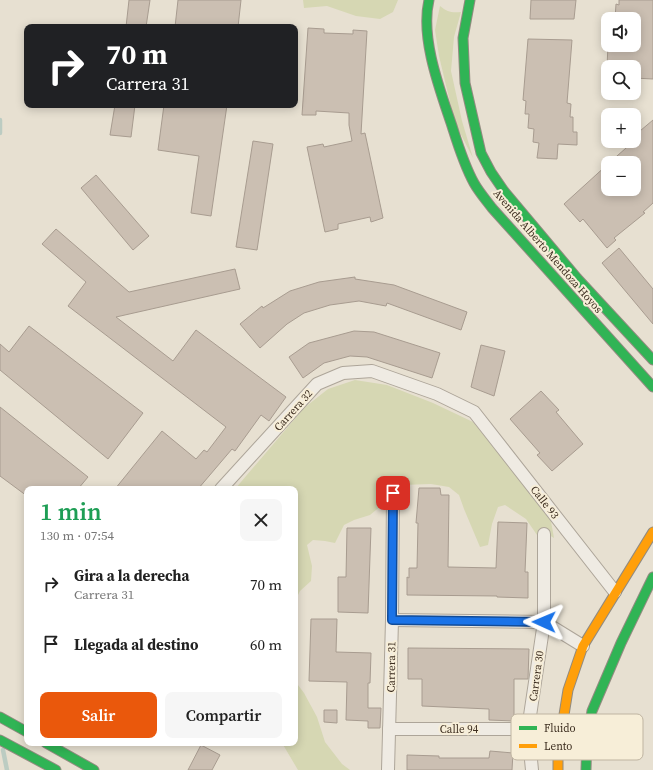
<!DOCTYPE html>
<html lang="es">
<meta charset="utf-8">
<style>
body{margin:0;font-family:"Source Serif 4",serif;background:#f6f6f6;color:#222;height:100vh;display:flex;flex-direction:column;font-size:15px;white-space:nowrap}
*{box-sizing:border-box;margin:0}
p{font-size:13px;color:#767676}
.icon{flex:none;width:22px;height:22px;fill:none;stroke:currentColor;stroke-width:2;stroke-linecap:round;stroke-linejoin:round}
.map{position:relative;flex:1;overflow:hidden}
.side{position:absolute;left:24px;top:486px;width:274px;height:260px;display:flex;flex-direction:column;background:#fff;border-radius:8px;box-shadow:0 2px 10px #0003}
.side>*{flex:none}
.hud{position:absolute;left:24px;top:24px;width:274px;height:84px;border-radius:8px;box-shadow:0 2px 10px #0003;background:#202124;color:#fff;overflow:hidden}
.buttons{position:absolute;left:601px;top:12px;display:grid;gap:8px}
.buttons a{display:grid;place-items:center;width:40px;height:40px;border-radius:8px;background:#fff;box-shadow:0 2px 10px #0003;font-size:20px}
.pin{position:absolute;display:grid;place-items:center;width:34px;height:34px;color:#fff;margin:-17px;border-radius:8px;box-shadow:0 2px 6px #0006}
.me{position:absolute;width:44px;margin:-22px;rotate:271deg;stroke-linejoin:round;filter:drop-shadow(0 0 3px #0008)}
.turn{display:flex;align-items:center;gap:14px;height:84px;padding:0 16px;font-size:18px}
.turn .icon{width:52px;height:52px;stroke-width:2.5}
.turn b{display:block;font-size:28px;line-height:34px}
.round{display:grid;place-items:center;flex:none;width:42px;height:42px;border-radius:8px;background:#f6f6f6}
.overview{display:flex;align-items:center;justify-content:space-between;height:68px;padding:0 16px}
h1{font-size:24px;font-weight:600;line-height:30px;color:#1e9e55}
.cta{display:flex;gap:8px;margin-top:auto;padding:8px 16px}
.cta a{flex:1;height:46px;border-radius:8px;background:#ea580c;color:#fff;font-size:16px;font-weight:600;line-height:46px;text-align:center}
.cta a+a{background:#f6f6f6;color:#222}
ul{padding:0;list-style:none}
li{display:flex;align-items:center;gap:12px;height:60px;padding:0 16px}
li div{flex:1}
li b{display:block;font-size:15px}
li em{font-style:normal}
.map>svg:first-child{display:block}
.green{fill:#d6d7b3}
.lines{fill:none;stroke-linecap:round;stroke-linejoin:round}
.stream{stroke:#bcccc2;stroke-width:4.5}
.building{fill:#cbbfb2;stroke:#a89c90}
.street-casing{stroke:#ada599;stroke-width:14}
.fast-casing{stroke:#928b80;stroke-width:11}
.slow-casing{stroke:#928b80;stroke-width:11}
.street{stroke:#efebe3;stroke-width:12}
.fast{stroke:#30b455;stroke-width:9}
.slow{stroke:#ff9f0a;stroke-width:9}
.route-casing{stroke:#114b97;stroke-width:10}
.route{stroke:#1a73e8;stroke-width:7}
.labels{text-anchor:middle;stroke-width:4;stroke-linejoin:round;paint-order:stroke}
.street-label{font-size:11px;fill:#3d2e20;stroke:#f7eed8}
.key{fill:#f7eed8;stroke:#bfb4a1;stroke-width:1}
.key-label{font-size:11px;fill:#3d2e20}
</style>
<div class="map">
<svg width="653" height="770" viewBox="0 0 653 770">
<rect width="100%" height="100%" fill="#e7e0d1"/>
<!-- green -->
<g class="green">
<path d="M303,0h95l-5,12 -13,7 -24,-3 -29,-10 -23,2z"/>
<path d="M440,6c7,6 12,7 21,6l-7,25 -3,34 11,50 11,37 -18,-35 -16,-67 -4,-26z"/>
<path d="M355,380l32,5 46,18 40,19 77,94 4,22 -13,-8 -4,5 -11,-16 -21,-14 -7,2 -6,17 -4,21 -8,2 -16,-38 -5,-14 -10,-8 -18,-3 -29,1 -14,7 -6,13 -12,10 -16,5 -10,5 -9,18 -10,-2 -12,-1 -6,5 5,21 -1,15 -11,10 -5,10v-112h-60l69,-81 24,-19z"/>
<path d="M295,681l9,12 13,24 8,25 17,22 8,6h-52l-16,-27h13z"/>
</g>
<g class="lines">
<!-- stream -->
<g class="stream">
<path d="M0,120v13"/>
<path d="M3,750l4,20"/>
</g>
</g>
<!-- building -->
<g class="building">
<path d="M129,0h21l-4,27h-20z"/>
<path d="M178,0h63l-3,27h-63z"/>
<path d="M531,0h45l-2,19h-44z"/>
<path d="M619,0h34v79l-19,-1v-11h-27l1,-22h26l1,-26h-20l1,-15 3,1z"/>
<path d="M308,28l16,1v4l29,1v-4l14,1 -6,103 4,-1 18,85 -12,4 -1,-5 -32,7v5l-13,3 -18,-85 16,-3 1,3 28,-6 -3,-16v-12l-33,-2v4h-14z"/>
<path d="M528,39l44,1 -5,63 4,1 -1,13h3v15h4v13l-19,-1 -1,15 -20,-1 2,-15 -6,-1 1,-13 -6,-1 1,-14h-4l1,-13 -3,-1z"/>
<path d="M115,105h20l-4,32 -21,-2z"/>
<path d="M164,105h63l-16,111 -20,-3 8,-57 -41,-6z"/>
<path d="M653,120v83l-10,9 2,1 -31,25 2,2 -9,8 -24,-29 -3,3 -16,-18 44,-40v25h26v-26h-25l25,-22v-5z"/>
<path d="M253,141l20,3 -16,106 -21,-3z"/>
<path d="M96,175l53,61 -16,14 -52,-62z"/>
<path d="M56,229l73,63 106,-23 5,20 -124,28 57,44 23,-31 90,67 -17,24 -8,-6 -26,36 -3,-2 -34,40h-83l47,-58 34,28 8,-9 3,2 19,-25 -158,-121 18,-24 -44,-38z"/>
<path d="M619,248l34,41v35l-51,-61z"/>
<path d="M355,277v2l39,6 73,27 -6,18 -74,-27 -1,3 -27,-5 -29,4 -26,8 -17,11 -27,24 -20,-24 22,-18 1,2 27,-17 29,-9z"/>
<path d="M29,326l114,87 -35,46 -108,-89v-26l9,8z"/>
<path d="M354,331l20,1 66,21 -8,25 -65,-21 -17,-1 -26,7 -21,15 -14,-21 20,-14z"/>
<path d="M481,345l24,6 -11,45 -23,-9z"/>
<path d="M541,391l18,19 -3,2 27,32 -31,27 -15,-16 3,-2 -30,-34z"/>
<path d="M0,407l88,70 -10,12h-51v7l-27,-20z"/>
<path d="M419,488h21l1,7h8l-1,72 48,1 2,-46 29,1 -2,49h3v26l-31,-1v-1l-90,-1v-18l2,1v-10h8l1,-45h-2z"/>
<path d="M347,528h24l-3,85 -30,-1v-35h8z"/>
<path d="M311,619h26l-1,33 35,1 -1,30h-2v25h13l-1,20h-12v-7l-22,-1 1,-38 -38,-1z"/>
<path d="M408,648l121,1 -1,30h-14v42l-25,-1v-11l-67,-3v-27h-14z"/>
<path d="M324,710h13v13l-13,-1z"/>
<path d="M201,745l19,10 -8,15h-24z"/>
<path d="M490,751l23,2 -1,17h-105v-15l32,1v2h50z"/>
</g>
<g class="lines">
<defs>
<g id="street">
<path d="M221,489l96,-105 26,-11 29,-2 65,23 37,18 141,180"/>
<path d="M392,620l152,2 39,24"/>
<path d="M389,729h139"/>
<path d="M388,770l4,-150 1,-127"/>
<path d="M532,770l-4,-41 16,-107v-88"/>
</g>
<g id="fast">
<path d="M429,0c-9,38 11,90 23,126 6,19 12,39 22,57 5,9 12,17 18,25l161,179"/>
<path d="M470,0l-7,38 2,45 16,70 10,19 13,19 73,87 76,82"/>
<path d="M0,717l27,15"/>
<path d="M0,740l56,30"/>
<path d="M46,743l48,27"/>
<path d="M586,770l1,-31 5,-28 29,-68 32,-66"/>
</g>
<path id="slow" d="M558,770v-18l10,-62 15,-44 70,-114"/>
</defs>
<!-- street casing -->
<use href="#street" class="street-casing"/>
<!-- fast casing -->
<use href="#fast" class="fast-casing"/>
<!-- slow casing -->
<use href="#slow" class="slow-casing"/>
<!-- street -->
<use href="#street" class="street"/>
<!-- fast -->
<use href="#fast" class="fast"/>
<!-- slow -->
<use href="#slow" class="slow"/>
</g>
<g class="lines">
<defs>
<path id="route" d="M393,493l-1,127 152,2"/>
</defs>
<!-- route casing -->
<use href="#route" class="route-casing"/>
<!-- route -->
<use href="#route" class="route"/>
</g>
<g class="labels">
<!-- street labels -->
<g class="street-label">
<text transform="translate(548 251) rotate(49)" y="4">Avenida Alberto Mendoza Hoyos</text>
<text transform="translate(293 410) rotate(-48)" y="4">Carrera 32</text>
<text transform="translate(545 502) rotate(52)" y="4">Calle 93</text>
<text transform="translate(391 667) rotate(-89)" y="4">Carrera 31</text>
<text transform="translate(536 676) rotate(-82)" y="4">Carrera 30</text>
<text x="459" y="733">Calle 94</text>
</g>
</g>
<!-- legend -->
<rect x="511" y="714" width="132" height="46" rx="6" class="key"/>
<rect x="519" y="726" width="18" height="4" fill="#30b455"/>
<rect x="519" y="744" width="18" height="4" fill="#ff9f0a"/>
<g class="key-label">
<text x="544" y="732">Fluido</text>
<text x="544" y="750">Lento</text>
</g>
</svg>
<div class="buttons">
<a><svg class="icon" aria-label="sound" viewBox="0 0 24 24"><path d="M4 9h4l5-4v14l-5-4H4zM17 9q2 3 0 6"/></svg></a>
<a><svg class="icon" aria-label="search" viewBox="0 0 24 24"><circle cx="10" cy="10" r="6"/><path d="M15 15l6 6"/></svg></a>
<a>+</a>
<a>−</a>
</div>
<div class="pin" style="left:393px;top:493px;background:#d93025"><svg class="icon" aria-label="arrive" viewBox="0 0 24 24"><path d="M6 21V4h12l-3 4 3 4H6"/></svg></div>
<svg class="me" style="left:544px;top:622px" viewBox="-20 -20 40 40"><path d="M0-17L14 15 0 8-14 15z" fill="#1a73e8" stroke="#fff" stroke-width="4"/></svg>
<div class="hud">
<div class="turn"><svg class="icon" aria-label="right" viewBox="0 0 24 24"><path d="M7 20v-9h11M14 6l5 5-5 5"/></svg><div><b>70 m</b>Carrera 31</div></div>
</div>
<section class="side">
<div class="overview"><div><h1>1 min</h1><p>130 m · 07:54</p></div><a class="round"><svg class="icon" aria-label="close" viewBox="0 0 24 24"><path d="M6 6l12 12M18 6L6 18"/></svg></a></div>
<ul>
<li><svg class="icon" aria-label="right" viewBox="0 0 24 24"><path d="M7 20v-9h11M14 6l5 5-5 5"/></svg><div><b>Gira a la derecha</b><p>Carrera 31</p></div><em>70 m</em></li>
<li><svg class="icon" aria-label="arrive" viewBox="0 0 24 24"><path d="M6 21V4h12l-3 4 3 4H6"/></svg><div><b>Llegada al destino</b></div><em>60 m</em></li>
</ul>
<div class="cta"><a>Salir</a><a>Compartir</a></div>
</section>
</div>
